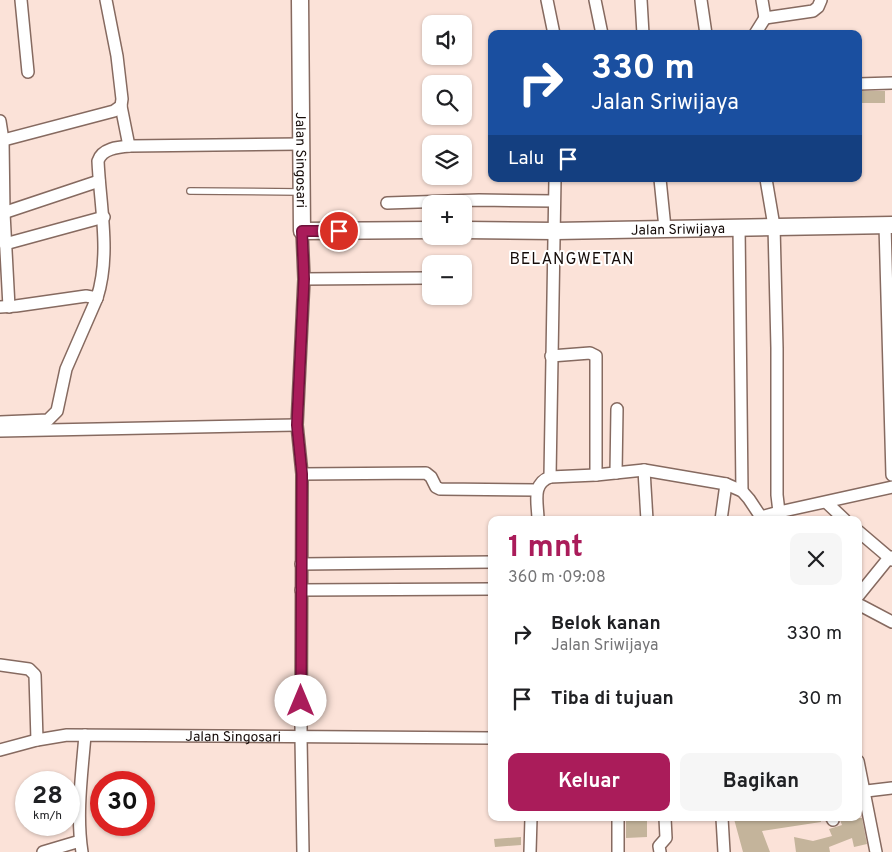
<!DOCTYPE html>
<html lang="id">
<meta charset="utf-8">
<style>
body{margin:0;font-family:Overpass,sans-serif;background:#f6f6f6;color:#202124;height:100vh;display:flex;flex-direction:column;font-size:19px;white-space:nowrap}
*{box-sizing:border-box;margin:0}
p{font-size:16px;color:#757577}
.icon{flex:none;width:28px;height:28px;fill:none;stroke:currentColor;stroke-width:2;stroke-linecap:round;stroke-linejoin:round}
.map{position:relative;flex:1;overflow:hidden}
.panel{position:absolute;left:488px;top:516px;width:374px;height:305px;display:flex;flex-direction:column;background:#fff;border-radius:10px;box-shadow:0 1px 4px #0004}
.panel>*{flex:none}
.hud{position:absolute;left:488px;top:30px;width:374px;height:152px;border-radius:10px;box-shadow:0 1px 4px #0004;background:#1a4fa0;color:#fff;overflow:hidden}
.controls{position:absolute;left:422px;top:15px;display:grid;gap:10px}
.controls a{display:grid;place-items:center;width:50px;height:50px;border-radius:10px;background:#fff;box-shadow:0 1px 4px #0004;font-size:25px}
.speed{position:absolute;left:15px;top:771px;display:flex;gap:10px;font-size:25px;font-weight:700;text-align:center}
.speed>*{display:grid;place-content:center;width:65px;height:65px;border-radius:50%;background:#fff;box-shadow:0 1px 4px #0004;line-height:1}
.speed small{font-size:12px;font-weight:400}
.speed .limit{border:8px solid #d22;background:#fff;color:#111}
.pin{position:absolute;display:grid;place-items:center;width:42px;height:42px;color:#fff;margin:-21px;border:2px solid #fff;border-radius:50%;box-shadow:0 1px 5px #0007}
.me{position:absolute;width:55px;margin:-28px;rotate:0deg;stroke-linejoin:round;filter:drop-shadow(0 0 4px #0008)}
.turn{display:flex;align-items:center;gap:18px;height:105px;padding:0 20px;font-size:22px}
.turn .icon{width:65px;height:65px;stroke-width:2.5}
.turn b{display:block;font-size:35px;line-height:42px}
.then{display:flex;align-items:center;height:48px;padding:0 20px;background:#0003;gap:10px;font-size:19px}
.round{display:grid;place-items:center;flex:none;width:52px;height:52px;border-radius:10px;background:#f6f6f6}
.summary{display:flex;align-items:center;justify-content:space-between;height:85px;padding:0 20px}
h1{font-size:30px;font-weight:700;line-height:38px;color:#aa1c5a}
.primary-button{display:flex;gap:10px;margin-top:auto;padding:10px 20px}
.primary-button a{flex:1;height:58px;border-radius:10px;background:#aa1c5a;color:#fff;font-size:20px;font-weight:700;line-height:58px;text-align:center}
.primary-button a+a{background:#f6f6f6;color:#202124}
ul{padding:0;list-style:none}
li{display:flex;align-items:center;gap:15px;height:65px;padding:0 20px}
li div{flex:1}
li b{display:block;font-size:19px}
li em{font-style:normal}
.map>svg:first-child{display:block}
.building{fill:#c4b49b}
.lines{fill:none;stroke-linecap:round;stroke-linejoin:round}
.lane-casing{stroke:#866a60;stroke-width:8}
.street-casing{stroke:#866a60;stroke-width:14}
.secondary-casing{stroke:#866a60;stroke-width:19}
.lane{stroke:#fff;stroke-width:5.5}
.street{stroke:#fff;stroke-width:11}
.secondary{stroke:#fff;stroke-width:16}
.route-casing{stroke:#6e123a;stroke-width:12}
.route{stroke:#aa1c5a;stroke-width:9}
.labels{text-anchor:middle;stroke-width:4;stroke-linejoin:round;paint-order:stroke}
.street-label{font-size:14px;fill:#150b08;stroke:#fff}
.quarter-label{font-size:16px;letter-spacing:1px;fill:#150b08;stroke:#fff}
</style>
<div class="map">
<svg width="892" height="852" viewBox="0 0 892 852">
<rect width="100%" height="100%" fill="#fbe2d8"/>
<!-- building -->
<g class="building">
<rect x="858" y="91" width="27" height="12"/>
<path d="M647,818v19l-21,1v-19z"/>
<path d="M739,818h82v4l-59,9 8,21h-27l-9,-33z"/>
<path d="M850,818h12l5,26 -13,3 -2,-9 -23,9 1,5h-34l-2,-15 19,4 19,-5 -3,-7 13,-4 -2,-5z"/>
<path d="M521,837v8l-26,2 -1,-8z"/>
</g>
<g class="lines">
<defs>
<path id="lane" d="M190,191l109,1"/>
<g id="street">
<path d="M21,0l7,72"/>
<path d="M547,0l7,34"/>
<path d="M595,0l7,34"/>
<path d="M641,0l2,34"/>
<path d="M701,0l5,34"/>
<path d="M762,0l3,18"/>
<path d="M765,18l48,-7 5,-4 3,-7"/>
<path d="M755,34l10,-16"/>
<path d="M858,84l34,-1"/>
<path d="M121,106l8,40"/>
<path d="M0,121l3,19 1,73 5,94"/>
<path d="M0,141l114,-30 7,-5 1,-7 -5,-43 -11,-56"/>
<path d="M660,179l5,49"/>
<path d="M387,203l92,-3 75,1"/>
<path d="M0,214l99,-33"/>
<path d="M885,225l7,250"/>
<path d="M739,226l3,265"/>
<path d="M302,231l2,48 -7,146 5,49 -1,264 2,114"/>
<path d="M5,244l99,-27"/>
<path d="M304,279l122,-1"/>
<path d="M0,307l16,-1 70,-10 11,2c14,-44 3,-92 1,-137 4,-13 21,-14 33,-15l170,-2"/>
<path d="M551,356l39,-3 6,3v119"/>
<path d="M0,422l48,-2 9,-9 9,-42 31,-71"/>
<path d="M0,431l297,-6"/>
<path d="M644,470l3,50"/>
<path d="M616,473l1,-64"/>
<path d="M302,474l124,-1 5,4 5,10 4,2 97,1"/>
<path d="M550,477l46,-2 48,-5 82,14 16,7 7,8 14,21"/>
<path d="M827,503l18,17"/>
<path d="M779,512l113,-25"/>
<path d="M761,517l18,-5 -2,-17v-147l-3,-122 -8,-47"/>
<path d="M538,520c0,-17 -7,-36 12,-43l5,-298"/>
<path d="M721,520l5,-36"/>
<path d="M858,531l34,29"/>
<path d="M301,564l190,-2"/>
<path d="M301,590l190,-1"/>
<path d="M858,596l30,-37 4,-2"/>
<path d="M858,604l34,18"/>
<path d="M0,665l29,4 6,6 2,65"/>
<path id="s1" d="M0,750l37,-10 30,-5 424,3"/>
<path d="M858,761l18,91"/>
<path d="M858,792l34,-4"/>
<path d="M618,818v34"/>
<path d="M722,818l2,34"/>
<path d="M832,818l1,2"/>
<path d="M43,852l37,-11"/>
<path d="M82,852c-6,-38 0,-79 3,-117"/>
<path d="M530,852l1,-34"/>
<path d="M660,852l-1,-6 7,-8 -1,-20"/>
</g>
<g id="secondary">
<path id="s2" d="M300,0l2,231 129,-1"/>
<path id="s3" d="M464,230l91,1 337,-6"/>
</g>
</defs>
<!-- lane casing -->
<use href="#lane" class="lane-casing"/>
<!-- street casing -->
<use href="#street" class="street-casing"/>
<!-- secondary casing -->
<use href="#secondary" class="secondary-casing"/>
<!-- lane -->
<use href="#lane" class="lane"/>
<!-- street -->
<use href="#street" class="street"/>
<!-- secondary -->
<use href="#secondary" class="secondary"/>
</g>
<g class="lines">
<defs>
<path id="route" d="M301,701l1,-227 -5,-49 7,-146 -2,-48h37"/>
</defs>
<!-- route casing -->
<use href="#route" class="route-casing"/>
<!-- route -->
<use href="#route" class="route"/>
</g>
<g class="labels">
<!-- street labels -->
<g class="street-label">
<text dy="5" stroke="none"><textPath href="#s2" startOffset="160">Jalan Singosari</textPath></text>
<text dy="5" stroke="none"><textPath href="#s3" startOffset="214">Jalan Sriwijaya</textPath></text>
<text dy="5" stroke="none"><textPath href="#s1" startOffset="235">Jalan Singosari</textPath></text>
</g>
<!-- quarter labels -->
<g class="quarter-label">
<text x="572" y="264">BELANGWETAN</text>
</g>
</g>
</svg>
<div class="controls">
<a><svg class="icon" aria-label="sound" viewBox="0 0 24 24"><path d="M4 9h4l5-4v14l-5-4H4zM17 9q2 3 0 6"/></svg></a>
<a><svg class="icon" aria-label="search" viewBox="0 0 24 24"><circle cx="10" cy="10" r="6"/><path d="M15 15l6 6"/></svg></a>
<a><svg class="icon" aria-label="layers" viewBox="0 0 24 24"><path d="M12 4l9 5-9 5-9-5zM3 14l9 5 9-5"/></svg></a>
<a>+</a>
<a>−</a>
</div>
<div class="speed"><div>28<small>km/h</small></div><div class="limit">30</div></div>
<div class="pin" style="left:339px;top:231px;background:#d93025"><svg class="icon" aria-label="arrive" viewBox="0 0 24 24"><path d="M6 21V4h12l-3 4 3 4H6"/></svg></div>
<svg class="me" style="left:301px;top:701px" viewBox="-20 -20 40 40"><circle r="19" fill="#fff"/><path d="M0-13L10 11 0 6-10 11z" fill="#aa1c5a"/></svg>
<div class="hud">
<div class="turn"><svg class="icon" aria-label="right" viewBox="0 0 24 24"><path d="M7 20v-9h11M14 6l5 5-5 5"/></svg><div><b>330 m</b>Jalan Sriwijaya</div></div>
<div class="then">Lalu<svg class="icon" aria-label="arrive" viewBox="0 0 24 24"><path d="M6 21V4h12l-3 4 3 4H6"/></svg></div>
</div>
<section class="panel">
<div class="summary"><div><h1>1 mnt</h1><p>360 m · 09:08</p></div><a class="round"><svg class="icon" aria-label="close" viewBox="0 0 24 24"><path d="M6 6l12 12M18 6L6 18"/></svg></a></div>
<ul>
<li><svg class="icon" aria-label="right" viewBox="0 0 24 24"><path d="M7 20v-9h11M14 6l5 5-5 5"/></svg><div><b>Belok kanan</b><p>Jalan Sriwijaya</p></div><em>330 m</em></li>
<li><svg class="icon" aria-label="arrive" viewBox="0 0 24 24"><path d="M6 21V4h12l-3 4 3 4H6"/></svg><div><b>Tiba di tujuan</b></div><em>30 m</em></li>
</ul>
<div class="primary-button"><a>Keluar</a><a>Bagikan</a></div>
</section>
</div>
